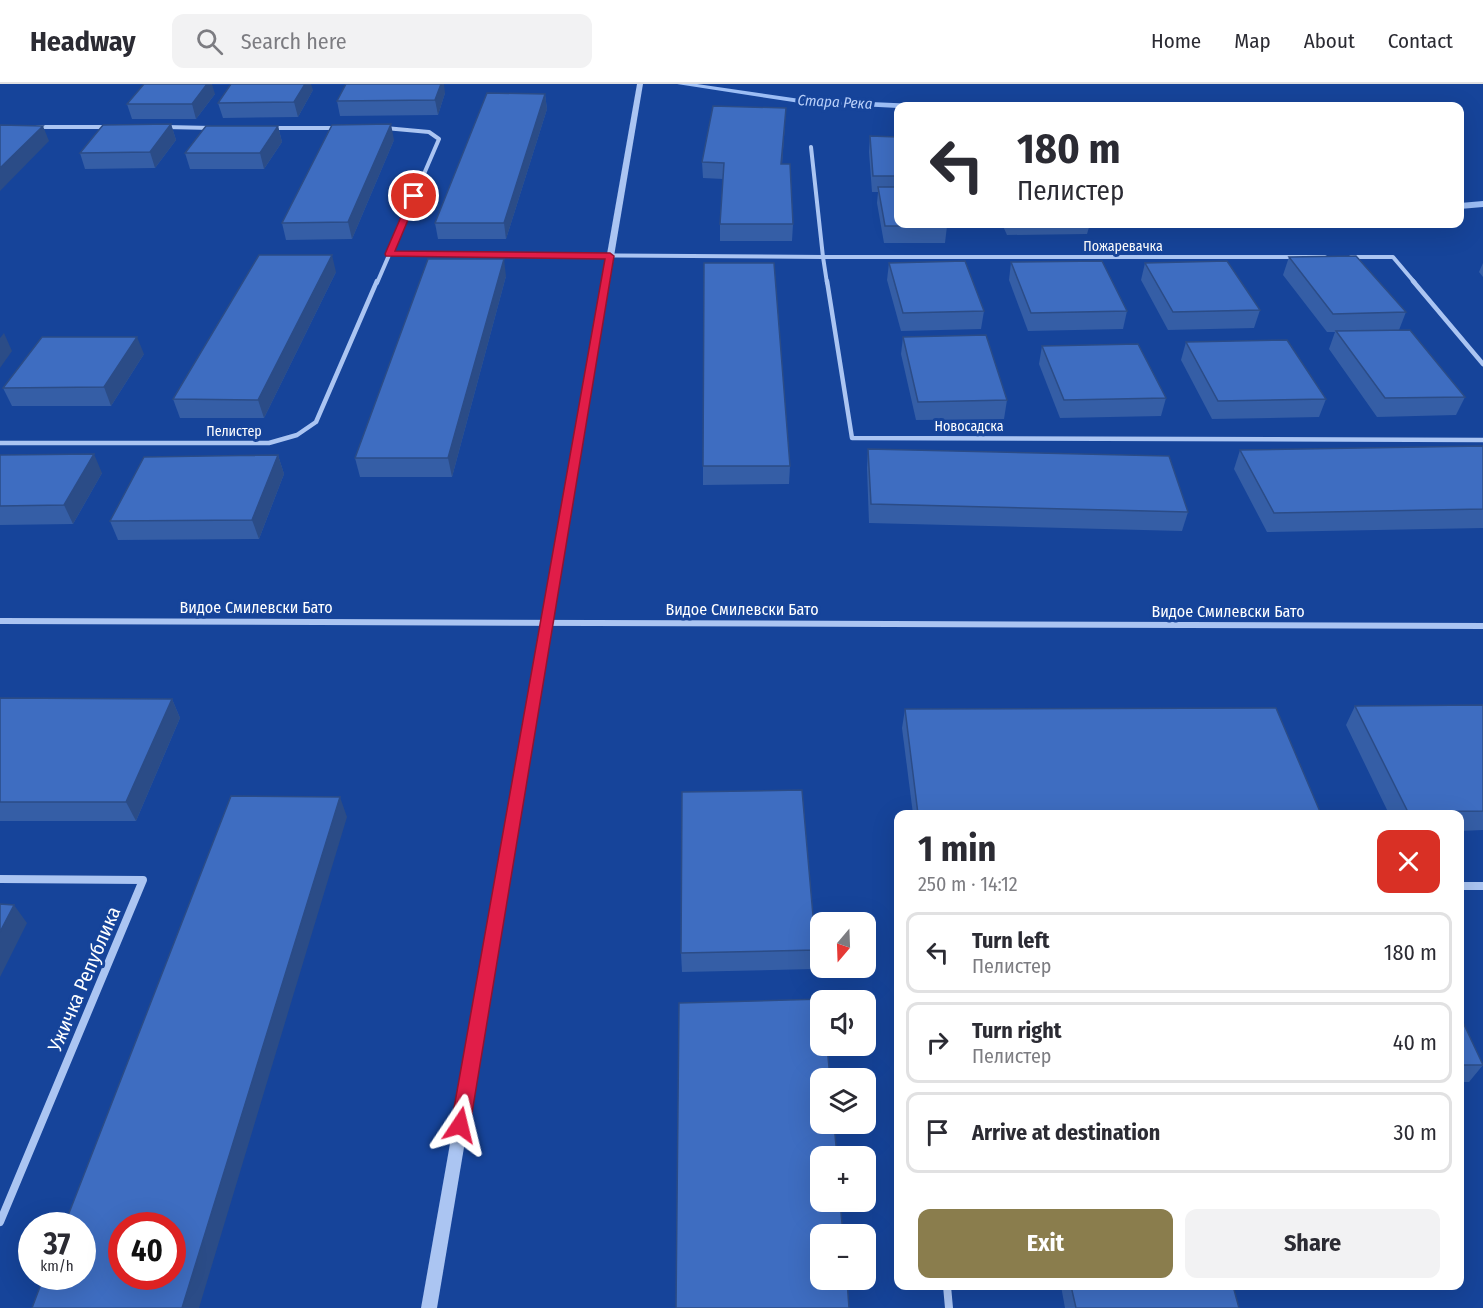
<!DOCTYPE html>
<meta charset="utf-8">
<style>
body{margin:0;font-family:"Fira Sans Condensed",sans-serif;background:#f2f2f3;color:#2b2b33;height:100vh;display:flex;flex-direction:column;font-size:22px;white-space:nowrap}
*{box-sizing:border-box;margin:0}
p{font-size:20px;color:#7c7c81}
.icon{flex:none;width:33px;height:33px;fill:none;stroke:currentColor;stroke-width:2;stroke-linecap:round;stroke-linejoin:round}
.map{position:relative;flex:1;overflow:hidden}
.side{position:absolute;left:894px;top:726px;width:570px;height:480px;display:flex;flex-direction:column;background:#fff;border-radius:12px;box-shadow:0 6px 24px #0002}
.side>*{flex:none}
.guide{position:absolute;left:894px;top:18px;width:570px;height:126px;border-radius:12px;box-shadow:0 6px 24px #0002;background:#fff;color:#2b2b33;overflow:hidden}
.needle{width:39px;rotate:199deg}
.buttons{position:absolute;left:810px;top:828px;display:grid;gap:12px}
.buttons a{display:grid;place-items:center;width:66px;height:66px;border-radius:12px;background:#fff;box-shadow:0 6px 24px #0002;font-size:30px}
.speed{position:absolute;left:18px;top:1128px;display:flex;gap:12px;font-size:30px;font-weight:700;text-align:center}
.speed>*{display:grid;place-content:center;width:78px;height:78px;border-radius:50%;background:#fff;box-shadow:0 6px 24px #0002;line-height:1}
.speed small{font-size:15px;font-weight:400}
.speed .limit{border:9px solid #d22;background:#fff;color:#111}
.pin{position:absolute;display:grid;place-items:center;width:51px;height:51px;color:#fff;margin:-26px;border:3px solid #fff;border-radius:50%;box-shadow:0 2px 6px #0007}
.me{position:absolute;width:66px;margin:-33px;rotate:10deg;stroke-linejoin:round;filter:drop-shadow(0 0 4px #0008)}
.turn{display:flex;align-items:center;gap:21px;height:126px;padding:0 24px;font-size:27px}
.turn .icon{width:78px;height:78px;stroke-width:2.5}
.turn b{display:block;font-size:42px;line-height:51px}
.round{display:grid;place-items:center;flex:none;width:63px;height:63px;border-radius:12px;background:#f2f2f3}
.head{display:flex;align-items:center;justify-content:space-between;height:102px;padding:0 24px}
h1{font-size:36px;font-weight:700;line-height:45px}
.button{display:flex;gap:12px;margin-top:auto;padding:12px 24px}
.button a{flex:1;height:69px;border-radius:12px;background:#8a7d4d;color:#fff;font-size:24px;font-weight:700;line-height:69px;text-align:center}
.button a+a{background:#f2f2f3;color:#2b2b33}
ul{padding:0;list-style:none}
li{display:flex;align-items:center;gap:18px;height:81px;margin:0 12px 9px;padding:0 12px;border:3px solid #e1e1e2;border-radius:12px}
li div{flex:1}
li b{display:block;font-size:22px}
li em{font-style:normal}
header{display:flex;align-items:center;gap:36px;box-sizing:border-box;height:84px;padding:0 30px;background:#fff;border-bottom:2px solid #e1e1e2}
header strong{font-size:28px}
nav{display:flex;gap:33px;margin-inline-start:auto;font-size:21px}
.search{width:420px;height:54px;background:#f2f2f3;display:flex;align-items:center;gap:15px;box-sizing:border-box;padding:0 21px;border-radius:12px;color:#7c7c81;font-size:22px}
.map>svg:first-child{display:block}
.lines{fill:none;stroke-linecap:round;stroke-linejoin:round}
.stream{fill:#9dbef5;fill-rule:evenodd}
.minor-far3{stroke:#abc5f2;stroke-width:4}
.minor-far2{stroke:#abc5f2;stroke-width:4.5}
.minor-far1{stroke:#abc5f2;stroke-width:6}
.minor{stroke:#abc5f2;stroke-width:8}
.tertiary{fill:#abc5f2;fill-rule:evenodd}
.wall{fill:#355ea6}
.shaded-wall{fill:#2b4c87}
.building{fill:#3e6dc1;stroke:#2b4c87;stroke-width:1.5;fill-rule:evenodd}
.route{fill:#e11d48;stroke:#92132f;stroke-width:1.5}
.labels{text-anchor:middle;stroke-width:6;stroke-linejoin:round;paint-order:stroke}
.far-street-label{font-size:14px;fill:#fff;stroke:#16449a}
.far-water-label{font-size:15px;font-style:italic;fill:#b8cff9;stroke:#16449a}
.street-label{font-size:16px;fill:#fff;stroke:#16449a}
.near-street-label{font-size:20px;fill:#fff;stroke:#16449a}
</style>
<header>
<strong>Headway</strong>
<div class="search"><svg class="icon" aria-label="search" viewBox="0 0 24 24"><circle cx="10" cy="10" r="6"/><path d="M15 15l6 6"/></svg>Search here</div>
<nav><a>Home</a><a>Map</a><a>About</a><a>Contact</a></nav>
</header>
<div class="map">
<svg width="1483" height="1224" viewBox="0 0 1483 1224">
<rect width="100%" height="100%" fill="#16449a"/>
<g class="lines">
<!-- stream -->
<g class="stream">
<path d="M677,0h20l103,15 117,5 4,2 -23,2 -98,-5z"/>
<path d="M1483,117v6l-23,2v-6z"/>
</g>
<!-- minor-far3 -->
<g class="minor-far3">
<path d="M37,43h70"/>
<path d="M166,43l46,1"/>
<path d="M271,44h67"/>
<path d="M811,63l12,110h502"/>
<path d="M389,170l434,3 4,26"/>
<path d="M1351,173h42l22,26"/>
<path d="M377,199l62,-144 -10,-7 -44,-4"/>
</g>
<!-- minor-far2 -->
<g class="minor-far2">
<path d="M827,197l25,157 631,2"/>
<path d="M1413,197l70,83"/>
<path d="M0,359h269l28,-8 19,-13 61,-141"/>
</g>
<!-- minor-far1 -->
<path class="minor-far1" d="M0,537l1483,5"/>
<!-- minor -->
<g class="minor">
<path d="M0,795l143,1 -143,342"/>
<path d="M1460,802h23"/>
<path d="M947,1202l2,22"/>
</g>
<!-- tertiary -->
<path class="tertiary" d="M637,0h6l-206,1224h-16z"/>
</g>
<!-- wall -->
<g class="wall">
<path d="M313,6l-15,27 -75,1 -5,-15z"/>
<path d="M445,9l-7,22 -98,1 -3,-15z"/>
<path d="M215,10l-19,25h-64l-5,-15z"/>
<path d="M545,10l2,15 -41,130h-68l-3,-16z"/>
<path d="M785,39l-3,41 11,60 -1,17h-72v-17l3,-45 -20,-1 -1,-16z"/>
<path d="M171,40l5,16 -21,28 -70,1 -5,-16z"/>
<path d="M278,42l4,16 -18,27h-74l-5,-16z"/>
<path d="M870,52l28,1v87l49,2 -2,17h-61l-7,-40 1,-11h-6l-3,-40z"/>
<path d="M394,56l-42,99 -66,1 -4,-17z"/>
<path d="M1002,140h88l-3,10 -80,1z"/>
<path d="M1289,173l117,55 -7,18 66,67 -9,18 -79,2 -48,-68 6,-17h-8l-44,-57z"/>
<path d="M1011,178l116,49 -4,18 -95,2 -19,-51z"/>
<path d="M889,179l95,48 -3,18 -80,2 -14,-51z"/>
<path d="M1145,179l115,47 -6,18 -86,2 -27,-50z"/>
<path d="M1483,179v14l-4,-5z"/>
<path d="M336,188l-72,146h-84l-7,-19z"/>
<path d="M506,192l-54,201h-92l-5,-19z"/>
<path d="M903,253l104,63 -3,19 -88,1 -15,-66z"/>
<path d="M1186,258l140,57 -7,18 -107,2 -31,-59z"/>
<path d="M1042,262l124,52 -5,18 -101,2 -21,-54z"/>
<path d="M144,270l-33,52h-99l-9,-18z"/>
<path d="M1483,362v82l-216,4 -33,-63 6,-19z"/>
<path d="M868,365l320,63 -6,19 -313,-8 -2,-55z"/>
<path d="M0,371l102,18 -29,51 -73,1z"/>
<path d="M278,371l6,19 -25,65 -141,1 -8,-19z"/>
<path d="M703,382h87l-1,18 -86,1z"/>
<path d="M0,614l172,1 8,19 -44,103h-136z"/>
<path d="M1483,621v125l-23,1v-17h-71l-43,-89 9,-19z"/>
<path d="M905,625l416,105h-408l-11,-86z"/>
<path d="M816,866l-2,19 -132,3 -1,-19z"/>
<path d="M1460,932l23,49 -14,17h-9z"/>
<path d="M1061,1202h172l6,22h-174z"/>
</g>
<!-- shaded-wall -->
<g class="shaded-wall">
<path d="M207,0h5l3,10 -19,25 -4,-15z"/>
<path d="M305,0h6l2,6 -15,27 -4,-15z"/>
<path d="M441,0h3l1,9 -7,22 -3,-15z"/>
<path d="M545,10l2,15 -41,130 -2,-16z"/>
<path d="M786,24l-1,15 -4,57v-16z"/>
<path d="M171,40l5,16 -21,28 -5,-16z"/>
<path d="M391,40l3,16 -42,99 -4,-17z"/>
<path d="M43,42l6,15 -49,50v-23z"/>
<path d="M278,42l4,16 -18,27 -4,-16z"/>
<path d="M332,171l4,17 -72,146 -6,-18z"/>
<path d="M504,175l2,17 -54,201 -4,-19z"/>
<path d="M4,249l8,18 -12,17v-30z"/>
<path d="M137,253l7,17 -33,52 -7,-19z"/>
<path d="M94,370l8,19 -29,51 -9,-19z"/>
<path d="M278,371l6,19 -25,65 -7,-19z"/>
<path d="M172,615l8,19 -44,103 -10,-19z"/>
<path d="M340,713l7,20 -148,491h-17z"/>
<path d="M14,821l13,18 -27,54v-45z"/>
</g>
<!-- building -->
<g class="building">
<path d="M144,0h63l-15,20h-65z"/>
<path d="M231,0h74l-11,18 -76,1z"/>
<path d="M346,0h95l-6,16 -98,1z"/>
<path d="M487,9l58,1 -41,129h-69z"/>
<path d="M713,22l73,2 -5,56h9l3,60h-73l4,-61 -22,-1z"/>
<path d="M171,40l-21,28 -70,1 23,-28z"/>
<path d="M391,40l-43,98 -66,1 50,-98z"/>
<path d="M0,41l43,1 -43,42z"/>
<path d="M206,42h72l-18,27h-75z"/>
<path d="M870,52l28,1v39h-25z"/>
<path d="M878,103h20v37h48l1,2h-62z"/>
<path d="M259,171h73l-74,145 -85,-1z"/>
<path d="M1356,172l50,56 -73,2 -44,-57z"/>
<path d="M428,175h76l-56,199h-93z"/>
<path d="M965,177l19,50 -81,2 -14,-50z"/>
<path d="M1102,177l25,50 -96,2 -20,-51z"/>
<path d="M1227,177l33,49 -87,2 -28,-49z"/>
<path d="M704,179h70l16,203h-87z"/>
<path d="M1410,246l55,67 -80,1 -49,-67z"/>
<path d="M986,251l21,65 -89,2 -15,-65z"/>
<path d="M42,253h95l-33,50 -101,1z"/>
<path d="M1287,256l39,59 -108,2 -32,-59z"/>
<path d="M1138,260l28,54 -102,2 -22,-54z"/>
<path d="M1483,362v63l-209,4 -34,-63z"/>
<path d="M868,365l301,7 19,56 -317,-8z"/>
<path d="M94,370l-30,51 -64,1v-51z"/>
<path d="M278,371l-26,65 -142,1 34,-64z"/>
<path d="M0,614l172,1 -46,103h-126z"/>
<path d="M1483,621v106l-75,1 -53,-106z"/>
<path d="M1276,624l45,106h-403l-13,-105z"/>
<path d="M802,706l14,160 -135,3 1,-161z"/>
<path d="M231,712l109,1 -158,511h-150l12,-32h38v-50h-18zM122,1142h50v50h-50z"/>
<path d="M0,820l14,1 -14,27z"/>
<path d="M823,915v1h-3v46h7l3,32h-10v46h14l3,32h-17v46h20l3,32h-23v46h27l2,28h-173l3,-305z"/>
<path d="M1460,932l23,49h-23z"/>
<path d="M1071,1202h162l6,22h-163z"/>
</g>
<!-- route -->
<path class="route" d="M414,110l4,2 -23,55 215,2 4,3 -144,869 -3,6 -7,2 -6,-2 -3,-6 154,-866 -219,-3 -1,-2 25,-58z"/>
<g class="labels">
<!-- far-street labels -->
<g class="far-street-label">
<text x="1123" y="167">Пожаревачка</text>
<text x="969" y="347">Новосадска</text>
<text x="234" y="352">Пелистер</text>
</g>
<!-- far-water labels -->
<g class="far-water-label">
<text transform="translate(835 18) rotate(3)" y="5">Стара Река</text>
</g>
<!-- street labels -->
<g class="street-label">
<text x="256" y="529">Видое Смилевски Бато</text>
<text x="742" y="531">Видое Смилевски Бато</text>
<text x="1228" y="533">Видое Смилевски Бато</text>
</g>
<!-- near-street labels -->
<g class="near-street-label">
<text transform="translate(84 895) rotate(-67)" y="7">Ужичка Република</text>
</g>
</g>
</svg>
<div class="buttons">
<a><svg class="needle" viewBox="-14 -14 28 28"><path d="M0-13l5 13h-10z" fill="#e53935"/><path d="M0 13l5-13h-10z" fill="#7c7c81"/></svg></a>
<a><svg class="icon" aria-label="sound" viewBox="0 0 24 24"><path d="M4 9h4l5-4v14l-5-4H4zM17 9q2 3 0 6"/></svg></a>
<a><svg class="icon" aria-label="layers" viewBox="0 0 24 24"><path d="M12 4l9 5-9 5-9-5zM3 14l9 5 9-5"/></svg></a>
<a>+</a>
<a>−</a>
</div>
<div class="speed"><div>37<small>km/h</small></div><div class="limit">40</div></div>
<div class="pin" style="left:414px;top:112px;background:#d93025"><svg class="icon" aria-label="arrive" viewBox="0 0 24 24"><path d="M6 21V4h12l-3 4 3 4H6"/></svg></div>
<svg class="me" style="left:460px;top:1041px" viewBox="-20 -20 40 40"><path d="M0-17L14 15 0 8-14 15z" fill="#e11d48" stroke="#fff" stroke-width="4"/></svg>
<div class="guide">
<div class="turn"><svg class="icon" aria-label="left" viewBox="0 0 24 24"><path d="M17 20v-9H6M10 6l-5 5 5 5"/></svg><div><b>180 m</b>Пелистер</div></div>
</div>
<section class="side">
<div class="head"><div><h1>1 min</h1><p>250 m · 14:12</p></div><a class="round" style="background:#d93025;color:#fff"><svg class="icon" aria-label="close" viewBox="0 0 24 24"><path d="M6 6l12 12M18 6L6 18"/></svg></a></div>
<ul>
<li><svg class="icon" aria-label="left" viewBox="0 0 24 24"><path d="M17 20v-9H6M10 6l-5 5 5 5"/></svg><div><b>Turn left</b><p>Пелистер</p></div><em>180 m</em></li>
<li><svg class="icon" aria-label="right" viewBox="0 0 24 24"><path d="M7 20v-9h11M14 6l5 5-5 5"/></svg><div><b>Turn right</b><p>Пелистер</p></div><em>40 m</em></li>
<li><svg class="icon" aria-label="arrive" viewBox="0 0 24 24"><path d="M6 21V4h12l-3 4 3 4H6"/></svg><div><b>Arrive at destination</b></div><em>30 m</em></li>
</ul>
<div class="button"><a>Exit</a><a>Share</a></div>
</section>
</div>
